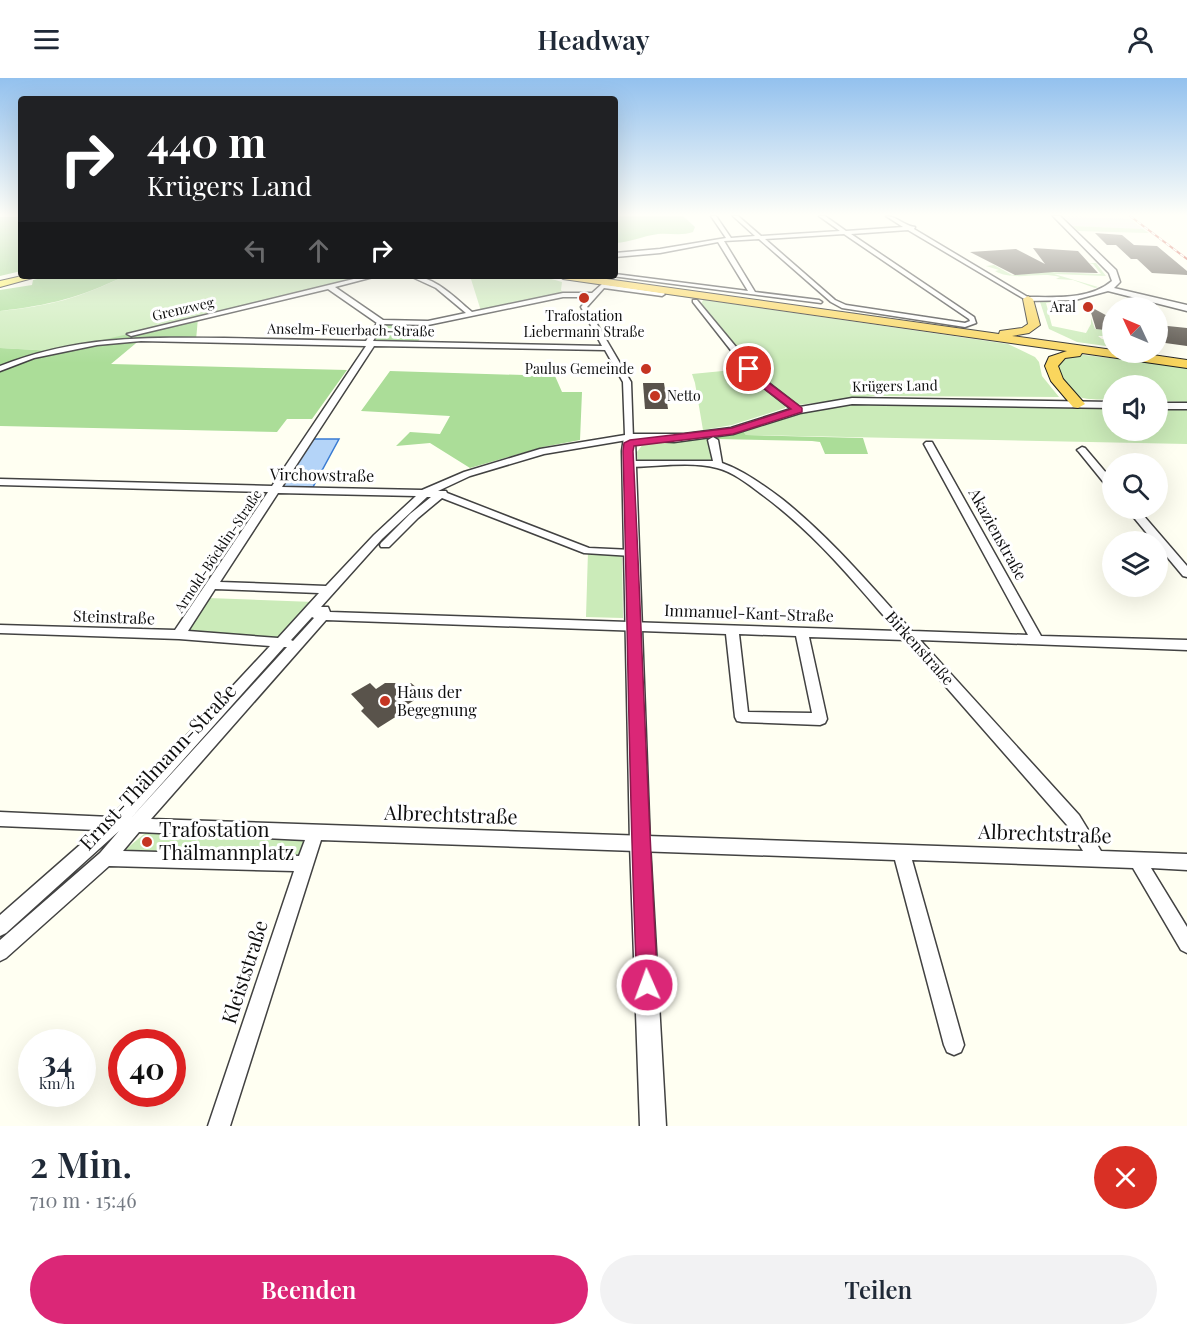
<!DOCTYPE html>
<html lang="de">
<meta charset="utf-8">
<style>
body{margin:0;font-family:"Playfair Display",serif;background:#f2f2f3;color:#1f2937;height:100vh;display:flex;flex-direction:column;font-size:22px;white-space:nowrap}
*{box-sizing:border-box;margin:0}
p{font-size:20px;color:#747a83}
.icon{flex:none;width:33px;height:33px;fill:none;stroke:currentColor;stroke-width:2;stroke-linecap:round;stroke-linejoin:round}
.map{position:relative;height:1048px;overflow:hidden}
.details{display:flex;flex-direction:column;background:#fff;flex:1}
.details>*{flex:none}
.banner{position:absolute;left:18px;top:18px;width:600px;height:183px;border-radius:6px;box-shadow:0 6px 24px #0002;background:#202124;color:#fff;overflow:hidden}
.needle{width:39px;rotate:314deg}
.tools{position:absolute;left:1102px;top:219px;display:grid;gap:12px}
.tools a{display:grid;place-items:center;width:66px;height:66px;border-radius:50%;background:#fff;box-shadow:0 6px 24px #0002;font-size:30px}
.speed{position:absolute;left:18px;top:951px;display:flex;gap:12px;font-size:30px;font-weight:700;text-align:center}
.speed>*{display:grid;place-content:center;width:78px;height:78px;border-radius:50%;background:#fff;box-shadow:0 6px 24px #0002;line-height:1}
.speed small{font-size:15px;font-weight:400}
.speed .limit{border:9px solid #d22;background:#fff;color:#111}
.pin{position:absolute;display:grid;place-items:center;width:51px;height:51px;color:#fff;margin:-26px;border:3px solid #fff;border-radius:50%;box-shadow:0 2px 6px #0007}
.me{position:absolute;width:66px;margin:-33px;rotate:358deg;stroke-linejoin:round;filter:drop-shadow(0 0 4px #0008)}
.turn{display:flex;align-items:center;gap:21px;height:126px;padding:0 30px;font-size:27px}
.turn .icon{width:78px;height:78px;stroke-width:2.5}
.turn b{display:block;font-size:42px;line-height:51px}
.lanes{display:flex;align-items:center;height:57px;padding:0 30px;background:#0003;justify-content:center;gap:30px;direction:ltr}
.lanes .off{opacity:.35}
.round{display:grid;place-items:center;flex:none;width:63px;height:63px;border-radius:32px;background:#f2f2f3}
.summary{display:flex;align-items:center;justify-content:space-between;height:102px;padding:0 30px}
h1{font-size:36px;font-weight:600;line-height:45px}
.action{display:flex;gap:12px;margin-top:auto;padding:12px 30px}
.action a{flex:1;height:69px;border-radius:36px;background:#db2777;color:#fff;font-size:24px;font-weight:600;line-height:69px;text-align:center}
.action a+a{background:#f2f2f3;color:#1f2937}
header{display:flex;justify-content:space-between;align-items:center;height:78px;padding:0 30px;background:#fff;font-size:27px;font-weight:600}
.map>svg:first-child{display:block}
.industrial{fill:#eee4ed}
.green{fill:#cbebb9}
.forest{fill:#abdd98}
.water{fill:#b4d4f8;stroke:#397bd2;stroke-width:1.5}
.building{fill:#59534b}
.lines{fill:none;stroke-linecap:round;stroke-linejoin:round}
.minor-casing{stroke:#424242;stroke-width:3}
.tertiary-casing{stroke:#424242;stroke-width:3}
.primary-casing{stroke:#202020;stroke-width:2}
.trunk-casing{stroke:#202020;stroke-width:2}
.minor{fill:#fff;fill-rule:evenodd}
.tertiary{fill:#fff;fill-rule:evenodd}
.primary{fill:#fcf164;fill-rule:evenodd}
.trunk{fill:#fad65d;fill-rule:evenodd}
.rail-casing{stroke:#c53522;stroke-width:2}
.rail{stroke:#fff;stroke-width:1.5;stroke-dasharray:4.5;stroke-linecap:butt}
.route{fill:#db2777;stroke:#8e194d;stroke-width:1.5}
.poi-dot{fill:#c53522;stroke:#fff;stroke-width:2}
.labels{text-anchor:middle;stroke-width:6;stroke-linejoin:round;paint-order:stroke}
.far-poi-label{font-size:14px;fill:#0f0f0f;stroke:#fff;text-anchor:end}
.far-street-label{font-size:14px;fill:#0f0f0f;stroke:#fff}
.street-label{font-size:16px;fill:#0f0f0f;stroke:#fff}
.poi-label{font-size:16px;fill:#0f0f0f;stroke:#fff;text-anchor:start}
.near-street-label{font-size:20px;fill:#0f0f0f;stroke:#fff}
.near-poi-label{font-size:20px;fill:#0f0f0f;stroke:#fff;text-anchor:start}
</style>
<header><svg class="icon" aria-label="menu" viewBox="0 0 24 24"><path d="M4 6h16M4 12h16M4 18h16"/></svg>Headway<svg class="icon" aria-label="person" viewBox="0 0 24 24"><circle cx="12" cy="8" r="4"/><path d="M4 21q1-7 8-7t8 7"/></svg></header>
<div class="map">
<svg width="1187" height="1048" viewBox="0 0 1187 1048">
<rect width="100%" height="100%" fill="#fffff2"/>
<!-- industrial -->
<path class="industrial" d="M1063,138l67,3 13,10 -70,-3z"/>
<!-- green -->
<g class="green">
<path d="M1073,148l70,3 6,4 -71,-2z"/>
<path d="M1088,185h8l10,13 -52,-2 44,13 -3,1 -22,-8 -17,-1 4,-2c-22,-6 -45,5 -65,-6l4,-1 -13,-4 8,-1 18,10 36,-3 53,2 -8,-10z"/>
<path d="M125,198h249l-281,67 -39,8 -54,-3v-37c51,-5 79,-13 125,-35z"/>
<path d="M470,198c29,0 64,-4 92,6l-1,8 3,4 -83,17z"/>
<path d="M540,198l468,68 27,13 4,5 3,14 17,21 -186,-1 -75,9c-39,-17 -73,-68 -97,-101l2,-4z"/>
<path d="M1049,221l5,3 -8,1 6,23 34,7 5,-9v-6l4,11 18,1v6h-15l4,3 11,2v6l-36,-5 -28,-13 -9,-27z"/>
<path d="M1076,276l111,13v35l-29,-1v-15h-45v14c-39,-1 -45,0 -58,-39z"/>
<path d="M743,291l17,18 26,18 -1,3 -53,17 -29,5 -8,-47 -3,-9z"/>
<path d="M846,326l267,2v24h45v-23l29,1v36l-441,-9 -3,-4 46,-16z"/>
<path d="M710,359l5,25h-77l-1,-10 6,-8z"/>
<path d="M588,473l34,1 1,66 -37,-1z"/>
<path d="M208,520l106,4 -33,37 -96,-6z"/>
<path d="M150,751l163,5 -9,28 -185,-7z"/>
</g>
<!-- forest -->
<g class="forest">
<path d="M615,138h68l12,11 -2,5c-11,4 -23,1 -35,2 -15,2 -27,8 -43,9z"/>
<path d="M0,139h21v54l-21,5z"/>
<path d="M50,198h75c-47,22 -74,29 -125,35v-21l32,-5 1,-5z"/>
<path d="M198,240l-2,22 -55,-1 -30,25 236,6 -35,49h-25l-10,13 -277,-6v-78l54,3z"/>
<path d="M384,245h46l-13,20 -43,-1z"/>
<path d="M390,293l165,5 7,16h20l-2,48 -37,7 -73,21 -40,-25 -34,3 14,-14 30,2 10,-18 -89,-5z"/>
<path d="M743,353l3,4 117,3 5,16h-43l-5,-12 -8,-1 -95,-2 -2,-3z"/>
</g>
<!-- water -->
<path class="water" d="M309,361h30l-26,48h-35z"/>
<!-- building -->
<g class="building">
<path d="M1095,155l27,2 12,10 23,1 30,25v4l-35,-2 -15,-14h-6l-15,-14h-9z"/>
<path d="M1033,170l45,3 20,22 -44,-1 -39,3 -45,-23 46,-3 29,15z"/>
<path d="M1089,228l24,13v12l-17,-2z"/>
<path d="M1158,247l29,3v18l-29,-4z"/>
<path d="M643,305h21l4,26h-23z"/>
<path d="M370,605l6,6 9,-6h10l6,6 10,-6 13,11 -22,14 3,3 -27,17 -17,-17 3,-3 -13,-14z"/>
</g>
<g class="lines">
<defs>
<g id="minor">
<path d="M711,138h5l15,22 24,-2 -22,-20h5l23,20 79,-5 -21,-15h6l21,15 57,-4 -17,-11c11,0 18,10 29,11l-1,2 117,70 -5,1 -118,-70 -57,4 123,83 2,6 -11,4 -123,-19 -11,-6 -72,-63 -35,2 31,51 64,8 3,2 -1,1 -209,-27h3v-2l133,17 -30,-49 -58,11 -45,4v-4l45,-4 66,-11zM844,156l125,85 1,2 -5,2 -119,-18 -11,-5 -70,-61z"/>
<path d="M366,198h11l-42,11 48,33 45,1 38,-8 -30,-25 -26,-12c25,0 44,21 62,36l91,-19h29l10,-9 62,9 1,1 -3,2 -58,-8 -17,19 44,75 2,57 -89,15 -74,22 -32,15h8l1,2 142,55 43,2 6,3 -6,3 -48,-3 -142,-55 -24,20 -29,29h-8l-1,-2 1,-2 29,-29 21,-17h-4l-45,42 -61,68h7l2,5 567,19c-44,-50 -82,-98 -137,-138 -12,-9 -27,-21 -43,-25 -28,-7 -60,-1 -88,-1l-5,-3 5,-3h84l-5,-21 5,-3 5,3 4,23c22,8 41,22 60,36 49,39 88,86 130,132l116,4 -104,-191 2,-2h6l109,194 146,4v10l-267,-10 159,175 22,36 86,3v16l-36,-2 36,59v26l-6,-3 -48,-82 -221,-8 52,185 -3,7 -7,3 -7,-3 -3,-7 -49,-185 -574,-20 -91,286h-22l86,-255 -185,-5 -103,92 -6,3v-21l100,-87 19,-22 -113,102 -6,3v-21l97,-85 -97,-4v-14l111,5 159,-171 -91,-7 -179,-6v-8l175,5 93,-138 -268,-7v-6l272,7 94,-140 -225,-5 -44,4 -63,13 -34,13v-5c76,-30 144,-29 224,-28 47,1 95,2 142,3l11,-18 -49,-34 -197,47 -4,-2zM563,219h26l-8,10 21,39 -229,-5 10,-17 45,1zM374,268l231,4 18,32 2,53 -85,14 -76,23 -42,18 -140,-3zM278,415l138,3 -42,39 -48,51 -106,-4zM215,511l104,4 -41,45 -90,-7zM312,539l2,1 -21,23 -2,-1zM326,542l400,14 9,83 2,4 5,1 78,3 5,-2 2,-4 -18,-82 96,3 162,185 16,26 -932,-32zM739,556l57,2 16,77 -64,-1zM284,569h3l-156,171zM139,754l166,8 -6,16 -176,-5z"/>
<path d="M693,222h4l64,77 40,31v4h-6l-40,-31 -62,-79z"/>
<path d="M1082,369l3,1 28,33v9l-4,-1 -30,-37 -2,-2z"/>
<path d="M1126,430h11l50,58v11l-4,-1 -25,-30v-4h-4z"/>
</g>
<g id="tertiary">
<path d="M1053,138h7l56,54 4,12 -6,6 73,17v6l-79,-20 -33,9 -50,1v-4h3c27,0 62,3 84,-16l-3,-8z"/>
<path d="M852,320l261,4v6l-261,-4 -52,9 -67,21 -59,8 -39,-2 15,404 16,282h-26l-10,-282 -8,-393 2,-14 6,-3h54l47,-6 63,-20z"/>
<rect x="1158" y="325" width="29" height="6"/>
</g>
<path id="primary" d="M22,198h18l-40,11v-6z"/>
<path id="trunk" d="M558,198h27l414,58 1,-3 22,-3 6,-4 -5,-25 5,-3 5,3 7,26 -11,8 -17,3 101,14v2h19l55,8v8l-105,-15 -2,3 -15,2 -7,8 5,13 22,25 -7,4 -5,-1 -22,-26 -6,-15 4,-9 18,-6 -504,-72z"/>
</defs>
<!-- minor casing -->
<use href="#minor" class="minor-casing"/>
<!-- tertiary casing -->
<use href="#tertiary" class="tertiary-casing"/>
<!-- primary casing -->
<use href="#primary" class="primary-casing"/>
<!-- trunk casing -->
<use href="#trunk" class="trunk-casing"/>
<!-- minor -->
<use href="#minor" class="minor"/>
<!-- tertiary -->
<use href="#tertiary" class="tertiary"/>
<!-- primary -->
<use href="#primary" class="primary"/>
<!-- trunk -->
<use href="#trunk" class="trunk"/>
<defs>
<path id="rail" d="M1130,138l57,43"/>
</defs>
<!-- rail casing -->
<use href="#rail" class="rail-casing"/>
<!-- rail -->
<use href="#rail" class="rail"/>
</g>
<!-- sky -->
<linearGradient id="sky" x2="0" y2="1"><stop stop-color="#93c1ee"/><stop offset="0.48" stop-color="#fffff9"/><stop offset="1" stop-color="#fffff9" stop-opacity="0"/></linearGradient>
<rect width="1187" height="285" fill="url(#sky)"/>
<!-- route -->
<path class="route" d="M746,289h7l8,10 41,31v4l-69,22 -99,12 -1,5c9,178 14,356 25,534l-3,8 -8,3 -7,-3 -3,-8c-8,-178 -9,-356 -14,-534l1,-8 6,-3 102,-12 59,-19 -37,-28 -9,-12z"/>
<!-- markers -->
<g class="poi-dot">
<circle cx="584" cy="220" r="6"/>
<circle cx="1088" cy="229" r="6"/>
<circle cx="646" cy="291" r="6"/>
<circle cx="655" cy="318" r="6"/>
<circle cx="385" cy="623" r="6"/>
<circle cx="147" cy="764" r="6"/>
</g>
<g class="labels">
<!-- far-poi labels -->
<g class="far-poi-label">
<text x="1076" y="234">Aral</text>
<text x="584" y="243" text-anchor="middle">Trafostation<tspan x="584" dy="16">Liebermann Straße</tspan></text>
<text x="634" y="296">Paulus Gemeinde</text>
<text x="667" y="323" text-anchor="start">Netto</text>
</g>
<!-- far-street labels -->
<g class="far-street-label">
<text transform="translate(183 231) rotate(-13)" y="5">Grenzweg</text>
<text transform="translate(351 252) rotate(1)" y="5">Anselm-Feuerbach-Straße</text>
<text transform="translate(895 308) rotate(-1)" y="5">Krügers Land</text>
<text transform="translate(218 473) rotate(-56)" y="5">Arnold-Böcklin-Straße</text>
</g>
<!-- street labels -->
<g class="street-label">
<text transform="translate(322 397) rotate(1)" y="6">Virchowstraße</text>
<text transform="translate(998 456) rotate(61)" y="6">Akazienstraße</text>
<text transform="translate(749 535) rotate(2)" y="6">Immanuel-Kant-Straße</text>
<text transform="translate(114 539) rotate(2)" y="6">Steinstraße</text>
<text transform="translate(920 570) rotate(48)" y="6">Birkenstraße</text>
</g>
<!-- poi labels -->
<g class="poi-label">
<text x="397" y="620">Haus der<tspan x="397" dy="18">Begegnung</tspan></text>
</g>
<!-- near-street labels -->
<g class="near-street-label">
<text transform="translate(158 689) rotate(-47)" y="7">Ernst-Thälmann-Straße</text>
<text transform="translate(451 737) rotate(2)" y="7">Albrechtstraße</text>
<text transform="translate(1045 756) rotate(2)" y="7">Albrechtstraße</text>
<text transform="translate(245 894) rotate(-72)" y="7">Kleiststraße</text>
</g>
<!-- near-poi labels -->
<g class="near-poi-label">
<text x="159" y="759">Trafostation<tspan x="159" dy="23">Thälmannplatz</tspan></text>
</g>
</g>
</svg>
<div class="tools">
<a><svg class="needle" viewBox="-14 -14 28 28"><path d="M0-13l5 13h-10z" fill="#e53935"/><path d="M0 13l5-13h-10z" fill="#747a83"/></svg></a>
<a><svg class="icon" aria-label="sound" viewBox="0 0 24 24"><path d="M4 9h4l5-4v14l-5-4H4zM17 9q2 3 0 6"/></svg></a>
<a><svg class="icon" aria-label="search" viewBox="0 0 24 24"><circle cx="10" cy="10" r="6"/><path d="M15 15l6 6"/></svg></a>
<a><svg class="icon" aria-label="layers" viewBox="0 0 24 24"><path d="M12 4l9 5-9 5-9-5zM3 14l9 5 9-5"/></svg></a>
</div>
<div class="speed"><div>34<small>km/h</small></div><div class="limit">40</div></div>
<div class="pin" style="left:749px;top:291px;background:#d93025"><svg class="icon" aria-label="arrive" viewBox="0 0 24 24"><path d="M6 21V4h12l-3 4 3 4H6"/></svg></div>
<svg class="me" style="left:647px;top:907px" viewBox="-20 -20 40 40"><circle r="17" fill="#db2777" stroke="#fff" stroke-width="3"/><path d="M0-11L8 9 0 5-8 9z" fill="#fff"/></svg>
<div class="banner">
<div class="turn"><svg class="icon" aria-label="right" viewBox="0 0 24 24"><path d="M7 20v-9h11M14 6l5 5-5 5"/></svg><div><b>440 m</b>Krügers Land</div></div>
<div class="lanes"><svg class="icon off" aria-label="left" viewBox="0 0 24 24"><path d="M17 20v-9H6M10 6l-5 5 5 5"/></svg><svg class="icon off" aria-label="ahead" viewBox="0 0 24 24"><path d="M12 20V5M6 11l6-6 6 6"/></svg><svg class="icon" aria-label="right" viewBox="0 0 24 24"><path d="M7 20v-9h11M14 6l5 5-5 5"/></svg></div>
</div>
</div>
<section class="details">
<div class="summary"><div><h1>2 Min.</h1><p>710 m · 15:46</p></div><a class="round" style="background:#d93025;color:#fff"><svg class="icon" aria-label="close" viewBox="0 0 24 24"><path d="M6 6l12 12M18 6L6 18"/></svg></a></div>
<div class="action"><a>Beenden</a><a>Teilen</a></div>
</section>
